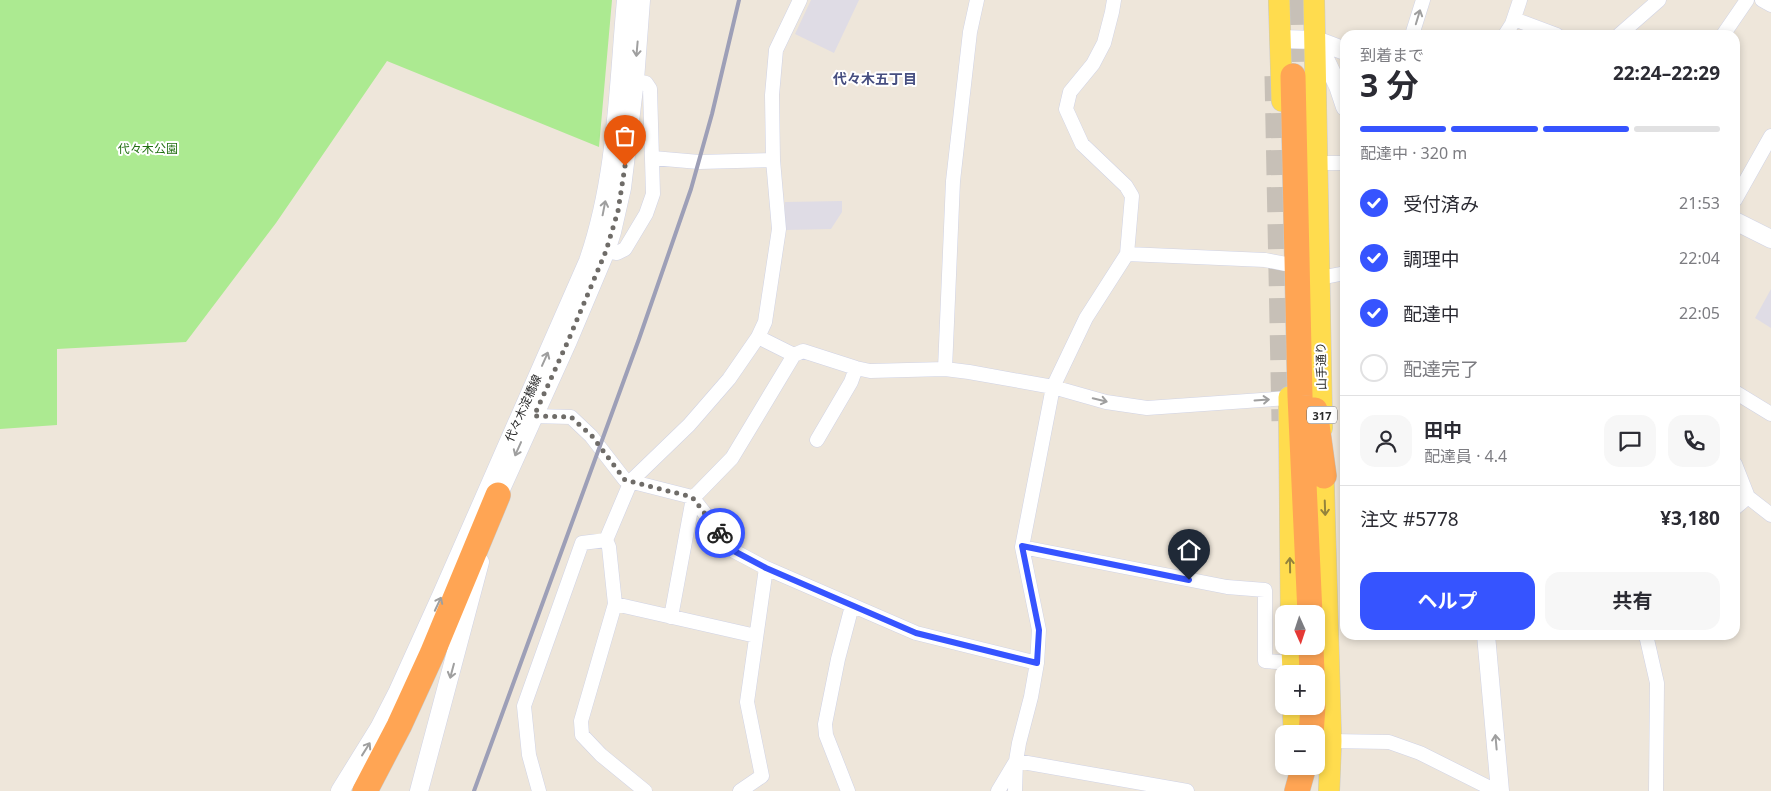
<!DOCTYPE html>
<html lang="ja">
<meta charset="utf-8">
<style>
:root{--surface:#fff;--page:#f7f7f7;--text:#2b2b33;--muted:#7c7c81;--line:#e1e1e2;--accent:#3654ff}
body{margin:0;font-family:"Noto Sans","Noto Sans JP",sans-serif;background:var(--page);color:var(--text);height:100vh;display:flex;flex-direction:column;font-size:19px;white-space:nowrap}
*{box-sizing:border-box;margin:0}
p{font-size:16px;color:var(--muted)}
.icon{flex:none;width:28px;height:28px;fill:none;stroke:currentColor;stroke-width:2;stroke-linecap:round;stroke-linejoin:round}
.map{position:relative;flex:1;overflow:hidden}
.panel{position:absolute;left:1340px;top:30px;width:400px;height:610px;display:flex;flex-direction:column;background:var(--surface);border-radius:15px;box-shadow:0 2px 8px #0003}
.panel>*{flex:none}
.needle{width:32px;rotate:177deg}
.buttons{position:absolute;left:1275px;top:605px;display:grid;gap:10px}
.buttons a{display:grid;place-items:center;width:50px;height:50px;border-radius:10px;background:var(--surface);box-shadow:0 2px 8px #0003;font-size:25px}
.pin{position:absolute;display:grid;place-items:center;width:42px;height:42px;color:#fff;margin:-51px -21px;border-radius:50% 50% 50% 0;rotate:-45deg;box-shadow:0 0 5px #0007}
.pin .icon{rotate:45deg}
.courier{position:absolute;display:grid;place-items:center;width:50px;height:50px;margin:-25px;border:4px solid #3654ff;border-radius:50%;background:#fff;color:#222;box-shadow:0 1px 6px #0007}
.overview em{font-style:normal;font-weight:700}
.overview div{display:flex;flex-direction:column-reverse}
.overview{display:flex;align-items:center;justify-content:space-between;height:85px;padding:0 20px}
h1{font-size:32px;font-weight:700;line-height:38px}
.bar{display:grid;grid-template-columns:repeat(4,1fr);gap:8px 5px;align-content:center;height:60px;padding:0 20px}
.bar i{height:6px;border-radius:4px;background:var(--line)}
.bar .selected{background:var(--accent)}
.bar p{grid-column:span 4}
.line{display:flex;align-items:center;gap:12px;padding:0 20px;border-top:1px solid var(--line)}
.line div{flex:1}
.round{display:grid;place-items:center;flex:none;width:52px;height:52px;border-radius:15px;background:var(--page)}
ol{padding:0 20px;list-style:none}
li{display:flex;align-items:center;gap:15px;height:55px}
li p{margin-inline-start:auto}
li .icon{padding:5px;border-radius:50%;background:var(--accent);color:#fff;stroke-width:4}
li:last-child{color:var(--muted)}
li i{width:28px;height:28px;border:2px solid var(--line);border-radius:50%}
.cta{display:flex;gap:10px;margin-top:auto;padding:10px 20px}
.cta a{flex:1;height:58px;border-radius:15px;background:var(--accent);color:#fff;font-size:20px;font-weight:700;line-height:58px;text-align:center}
.cta a+a{background:var(--page);color:var(--text)}
.map>svg:first-child{display:block}
.industrial{fill:#dfdce5}
.green{fill:#acea91}
.lines{fill:none;stroke-linecap:round;stroke-linejoin:round}
.motorway-tunnel{stroke:#c7c0b7;stroke-width:25;stroke-dasharray:25 12;stroke-linecap:butt}
.minor-casing{stroke:#d0d3e5;stroke-width:15}
.tertiary-casing{stroke:#d0d3e5;stroke-width:19}
.primary-casing{stroke:#c8c8c8;stroke-width:22}
.motorway-casing{stroke:#c8c8c8;stroke-width:26}
.minor{stroke:#fff;stroke-width:14}
.tertiary{stroke:#fff;stroke-width:18}
.primary{stroke:#ffdc4e;stroke-width:21}
.motorway{stroke:#ffa554;stroke-width:25}
.rail{stroke:#9d9fb7;stroke-width:4}
.oneway{stroke:#9f9f9f}
.oneway2{stroke:#94833c}
.done{stroke:#6f6c68;stroke-width:5;stroke-dasharray:0 9}
.route{stroke:#3654ff;stroke-width:6}
.labels{text-anchor:middle;dominant-baseline:central;stroke-width:4;stroke-linejoin:round;paint-order:stroke}
.shield{fill:#fff;stroke:#6a6a6a;stroke-width:1}
.shield-label{font-size:11px;font-weight:bold;fill:#2a2a2a}
.park-label{font-size:12px;fill:#226f12;stroke:#fff}
.street-label{font-size:12px;fill:#2a2a2a;stroke:#fff}
.neighbourhood-label{font-size:14px;font-weight:bold;fill:#464e80;stroke:#fff}
</style>
<div class="map">
<svg width="1771" height="791" viewBox="0 0 1771 791">
<rect width="100%" height="100%" fill="#eee6da"/>
<path class="industrial" d="M811,0H859L834,53L795,34Z
M842,201V212L831,229L785,230V202Z
M1771,289V328L1755,318Z"/>
<path class="green" d="M0,0H612L599,147L387,61L276,223L186,342L57,349V425L0,429Z"/>
<g class="lines">
<path class="motorway-tunnel" d="M1291,0L1293,76
M1277,76L1284,421"/>
<defs>
<path id="minor" d="M1762,0L1771,5
M1514,19L1557,35
M1412,35L1423,0
M1505,35L1512,24L1520,0
M1619,35L1659,0
M1723,35L1747,0
M653,158L699,162L773,160
M1317,163H1345
M1735,200L1771,136
M606,251L617,253L625,249L646,214L653,194L650,89L646,83L625,79
M1127,254L1265,260L1286,264
M1320,278L1345,273
M758,337L794,355
M945,369L953,181L970,32L977,0
M1735,392L1771,414
M533,416L571,417L591,436L625,480L692,497L734,551L766,568L916,633L1037,663
M817,440L851,382L856,368
M1735,464L1748,497L1771,515
M1735,508L1748,497
M1022,547L1227,587L1265,590V661L1292,663
M615,604L756,636
M671,617L693,498L732,458L794,355L803,351L856,368L870,371L945,369L969,372L1053,387L1106,402L1147,408L1289,398
M1646,635L1657,683L1656,791
M1331,741L1389,742L1420,753L1496,791
M539,791L529,755L524,706L582,543L606,540
M645,791L601,755L582,735L581,721L615,604L609,547L606,540L631,481L689,425L729,379L758,337L765,322L779,229L773,160L772,95L776,50L800,0
M740,791L762,776L747,702L766,568
M848,791L826,735L825,724L838,659L852,606
M998,791L1016,761L1019,743L1031,697L1037,663L1039,630L1022,547L1053,387L1086,318L1127,254L1132,196L1126,186L1082,144L1066,109L1070,92L1093,64L1104,43L1112,12L1114,0
M1015,791L1016,761L1187,791"/>
<path id="tertiary" d="M1281,39L1316,40L1345,51
M1316,40L1338,86L1345,107
M1735,221L1771,239
M497,498L568,341L606,251L612,232L622,188L635,80L641,0
M1486,635L1500,791
M340,791L379,728L398,691L441,596L588,261C617,178 618,87 626,0
M419,791L480,562"/>
<path id="primary" d="M1279,0L1282,101
M1314,0L1322,428
M1289,397L1291,614
M1323,459L1331,741L1329,791
M1292,646L1293,674
M1293,706L1294,734"/>
<path id="motorway" d="M1293,76L1300,396L1310,614
M1315,410L1324,476
M1311,646L1312,674
M1311,734L1313,706
M365,791L399,726L432,654L498,495
M1297,791L1304,766"/>
</defs>
<use href="#minor" class="minor-casing"/>
<use href="#tertiary" class="tertiary-casing"/>
<use href="#primary" class="primary-casing"/>
<use href="#motorway" class="motorway-casing"/>
<use href="#minor" class="minor"/>
<use href="#tertiary" class="tertiary"/>
<use href="#primary" class="primary"/>
<use href="#motorway" class="motorway"/>
<path class="rail" d="M474,791L639,339L691,189L712,114L739,0"/>
</g>
<defs><path id="oneway-shaft" d="M-6 0H5M1.5-3L5.5 0L1.5 3" fill="none" stroke-width="1.6" stroke-linecap="round" stroke-linejoin="round" transform="scale(1.25)"/></defs>
<g class="oneway">
<use href="#oneway-shaft" transform="translate(1418 17) rotate(-73)"/>
<use href="#oneway-shaft" transform="translate(637 49) rotate(95)"/>
<use href="#oneway-shaft" transform="translate(604 208) rotate(-79)"/>
<use href="#oneway-shaft" transform="translate(545 359) rotate(-66)"/>
<use href="#oneway-shaft" transform="translate(1100 400) rotate(14)"/>
<use href="#oneway-shaft" transform="translate(1262 400) rotate(-4)"/>
<use href="#oneway-shaft" transform="translate(518 449) rotate(114)"/>
<use href="#oneway-shaft" transform="translate(438 604) rotate(-65)"/>
<use href="#oneway-shaft" transform="translate(452 671) rotate(105)"/>
<use href="#oneway-shaft" transform="translate(1496 742) rotate(-95)"/>
<use href="#oneway-shaft" transform="translate(366 749) rotate(-58)"/>
</g>
<g class="oneway2">
<use href="#oneway-shaft" transform="translate(1325 508) rotate(88)"/>
<use href="#oneway-shaft" transform="translate(1290 565) rotate(-91)"/>
</g>
<g class="lines">
<path class="done" d="M625,166L618,211L606,251L568,341L534,416L571,417L592,436L625,480L692,497L720,533"/>
<path class="route" d="M720,533L734,551L766,568L916,633L1037,663L1039,630L1022,546L1189,580"/>
</g>
<g class="labels">
<rect class="shield" x="1307" y="406.5" width="30" height="17" rx="4"/>
<g class="shield-label">
<text x="1322" y="415">317</text>
</g>
<g class="park-label">
<text x="148" y="148">代々木公園</text>
</g>
<g class="street-label">
<text transform="translate(1321 366) rotate(-91)">山手通り</text>
<text transform="translate(523 408) rotate(-66)">代々木淀橋線</text>
</g>
<g class="neighbourhood-label">
<text x="875" y="78">代々木五丁目</text>
</g>
</g>
</svg>
<div class="buttons">
<a><svg class="needle" viewBox="-14 -14 28 28"><path d="M0-13l5 13h-10z" fill="#e53935"/><path d="M0 13l5-13h-10z" fill="#7c7c81"/></svg></a>
<a>+</a>
<a>−</a>
</div>
<div class="pin" style="left:625px;top:166px;background:#ea580c"><svg class="icon" aria-label="bag" viewBox="0 0 24 24"><path d="M5 8h14l-1 12H6zM9 8a3 3 0 0 1 6 0"/></svg></div>
<div class="pin" style="left:1189px;top:580px;background:#1f2937"><svg class="icon" aria-label="home" viewBox="0 0 24 24"><path d="M3 11l9-7 9 7M6 9v11h12V9"/></svg></div>
<div class="courier" style="left:720px;top:533px"><svg class="icon" aria-label="bike" viewBox="0 0 24 24"><circle cx="6" cy="16" r="4"/><circle cx="18" cy="16" r="4"/><path d="M6 16l4-8h5l3 8M10 8l3 8H6M13 5h3"/></svg></div>
<section class="panel">
<div class="overview"><div><h1>3 分</h1><p>到着まで</p></div><em>22:24–22:29</em></div>
<div class="bar"><i class="selected"></i><i class="selected"></i><i class="selected"></i><i></i><p>配達中 · 320 m</p></div>
<ol>
<li><svg class="icon" aria-label="check" viewBox="0 0 24 24"><path d="M5 12l5 5 9-10"/></svg>受付済み<p>21:53</p></li>
<li><svg class="icon" aria-label="check" viewBox="0 0 24 24"><path d="M5 12l5 5 9-10"/></svg>調理中<p>22:04</p></li>
<li><svg class="icon" aria-label="check" viewBox="0 0 24 24"><path d="M5 12l5 5 9-10"/></svg>配達中<p>22:05</p></li>
<li><i></i>配達完了</li>
</ol>
<div class="line" style="height:90px"><a class="round"><svg class="icon" aria-label="person" viewBox="0 0 24 24"><circle cx="12" cy="8" r="4"/><path d="M4 21q1-7 8-7t8 7"/></svg></a><div><b>田中</b><p>配達員 · 4.4</p></div><a class="round"><svg class="icon" aria-label="chat" viewBox="0 0 24 24"><path d="M4 5h16v11H9l-5 4z"/></svg></a><a class="round"><svg class="icon" aria-label="phone" viewBox="0 0 24 24"><path d="M5 4h4l2 5-3 2q2 4 5 5l2-3 5 2v4C11 20 4 13 5 4z"/></svg></a></div>
<div class="line" style="height:65px"><div>注文 #5778</div><b>¥3,180</b></div>
<div class="cta"><a>ヘルプ</a><a>共有</a></div>
</section>
</div>
